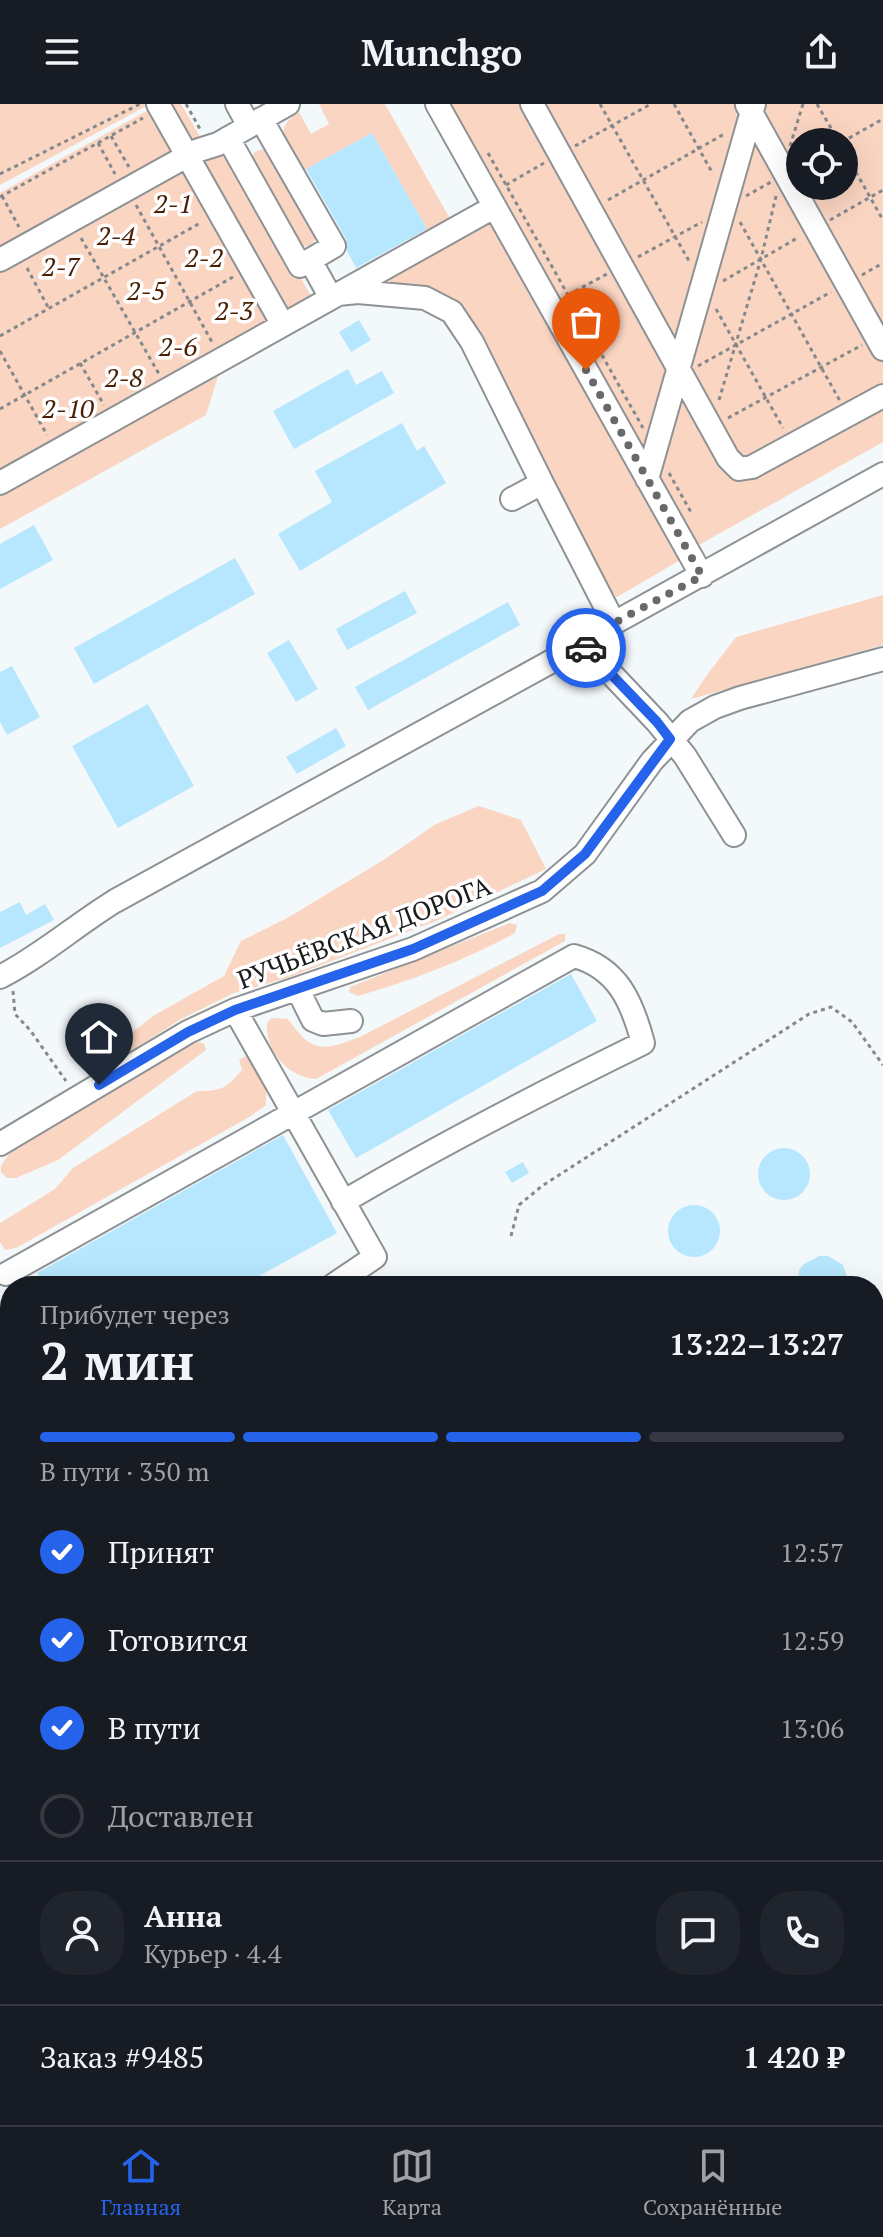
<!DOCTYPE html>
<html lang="ru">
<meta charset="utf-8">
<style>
:root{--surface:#171b24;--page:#20242c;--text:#f1f3f6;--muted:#9ea1a6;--line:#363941;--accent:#2563eb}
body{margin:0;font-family:"PT Serif",serif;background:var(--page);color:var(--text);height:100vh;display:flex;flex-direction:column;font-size:30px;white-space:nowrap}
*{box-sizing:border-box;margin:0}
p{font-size:26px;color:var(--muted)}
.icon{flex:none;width:44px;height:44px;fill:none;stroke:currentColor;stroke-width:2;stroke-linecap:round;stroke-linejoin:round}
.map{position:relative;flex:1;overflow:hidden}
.details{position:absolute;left:0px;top:1172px;width:884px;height:850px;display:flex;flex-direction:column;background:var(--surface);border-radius:32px 32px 0 0;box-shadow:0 8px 32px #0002}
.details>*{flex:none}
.controls{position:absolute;left:786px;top:24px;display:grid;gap:16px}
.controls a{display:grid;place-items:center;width:72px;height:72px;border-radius:50%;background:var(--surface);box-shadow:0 8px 32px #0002;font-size:40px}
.pin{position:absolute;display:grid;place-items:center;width:68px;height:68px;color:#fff;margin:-82px -34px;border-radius:50% 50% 50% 0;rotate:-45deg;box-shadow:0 0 8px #0007}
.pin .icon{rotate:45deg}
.courier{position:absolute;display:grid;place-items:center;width:80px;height:80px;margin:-40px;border:6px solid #2563eb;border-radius:50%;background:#fff;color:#222;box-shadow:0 2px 10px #0007}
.head em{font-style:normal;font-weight:800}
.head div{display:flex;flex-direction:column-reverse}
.head{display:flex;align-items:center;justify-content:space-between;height:136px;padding:0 40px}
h1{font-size:52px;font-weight:800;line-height:60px}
.bar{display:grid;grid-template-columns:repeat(4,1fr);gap:12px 8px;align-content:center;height:96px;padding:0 40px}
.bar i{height:10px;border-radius:6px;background:var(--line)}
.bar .current{background:var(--accent)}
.bar p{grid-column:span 4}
.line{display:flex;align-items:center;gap:20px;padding:0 40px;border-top:2px solid var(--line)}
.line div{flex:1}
.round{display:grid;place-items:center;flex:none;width:84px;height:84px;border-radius:32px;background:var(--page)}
ol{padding:0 40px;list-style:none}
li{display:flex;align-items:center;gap:24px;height:88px}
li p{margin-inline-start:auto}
li .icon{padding:8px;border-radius:50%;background:var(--accent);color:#fff;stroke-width:4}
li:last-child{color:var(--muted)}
li i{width:44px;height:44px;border:4px solid var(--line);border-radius:50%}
header{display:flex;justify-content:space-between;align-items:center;height:104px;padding:0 40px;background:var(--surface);font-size:36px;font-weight:800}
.tabs{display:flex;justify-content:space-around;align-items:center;height:112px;border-top:2px solid var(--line);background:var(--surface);font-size:22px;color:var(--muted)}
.tabs a{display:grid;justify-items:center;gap:4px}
.tabs .current{color:var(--accent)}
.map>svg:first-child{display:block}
.green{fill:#fad5c2;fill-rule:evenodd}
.building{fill:#b7e7fe}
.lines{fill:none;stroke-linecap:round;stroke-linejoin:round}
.minor-casing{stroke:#8e9294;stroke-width:26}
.path{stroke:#86898b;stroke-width:3;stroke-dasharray:4 4;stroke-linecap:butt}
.minor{stroke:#fff;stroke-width:22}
.rail{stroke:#454748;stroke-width:5;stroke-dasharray:10 10;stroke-linecap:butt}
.done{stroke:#67696a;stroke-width:8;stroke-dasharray:0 14.4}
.route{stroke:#2563eb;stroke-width:10}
.labels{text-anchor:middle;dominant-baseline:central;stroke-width:7;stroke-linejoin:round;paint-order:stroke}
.park-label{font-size:26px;font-style:italic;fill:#491e02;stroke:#fff}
.street-label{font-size:26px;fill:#1b1c1d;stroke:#fff}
</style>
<header><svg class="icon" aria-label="menu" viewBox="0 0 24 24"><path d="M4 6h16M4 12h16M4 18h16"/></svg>Munchgo<svg class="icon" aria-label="share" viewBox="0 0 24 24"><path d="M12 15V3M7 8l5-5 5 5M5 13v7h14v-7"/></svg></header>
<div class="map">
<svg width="883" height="2021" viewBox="0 0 883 2021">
<rect width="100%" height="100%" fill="#f3f8fa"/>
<path class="green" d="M0,0H150L0,81Z
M159,0H181L202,36H190L202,59L229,44L318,205L222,259L206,311L0,425V89Z
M319,0H385L453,120L407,147L404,140L427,125L372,29L301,68C288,44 269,27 299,8L311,30L329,20Z
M448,0H883V338L697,442ZM800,38H844V82H800Z
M263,45L272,50L316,126V135L309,142H301L251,54L255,48Z
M495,118L682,455L617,493L603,482L467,215L380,185L378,177L476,119Z
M883,491V541L691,595L707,571L736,533Z
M479,702L521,716L546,765L436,817L287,874L234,889L181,915L119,955L120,938L153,912L224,872L241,837L289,813L385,755L436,720Z
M510,819L517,821L515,829C466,856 412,876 358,892L349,888L350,883Z
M559,830H565V837L316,975C288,973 265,947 267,919L272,914L288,915C313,950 322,947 360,933Z
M194,938L204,939L206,946L58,1056L16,1074H7L1,1068V1062L9,1050Z
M248,951L266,984V1001L251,1012L16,1144L5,1146L0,1138V1119L55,1085L73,1064L197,987C221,987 226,985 242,966L239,956Z
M0,1305L10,1322V1399L0,1385Z"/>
<path class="building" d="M372,29L427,125L356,164L347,147L346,135L306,65Z
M359,216L371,236L351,248L339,228Z
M348,265L356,281L382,267L394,289L294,345L273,307Z
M402,319L417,347L424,342L446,379L300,467L278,430L332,398L315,367Z
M34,421L53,456L0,485V440Z
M235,454L255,490L94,580L74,544Z
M405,487L417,509L347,546L336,525Z
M508,498L520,521L368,606L355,583Z
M289,536L318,585L296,598L267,549Z
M12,562L40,613L7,631L0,618V568Z
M148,600L194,682L118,724L72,642Z
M336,624L346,642L297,670L286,653Z
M20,798L26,811L45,800L54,816L0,844V808Z
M571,870L597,917L356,1054L328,1006Z
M283,1031L337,1129L241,1182H44L37,1169Z
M758 1070a26 26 0 1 1 52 0a26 26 0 1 1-52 0Z
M523,1058L529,1069L512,1079L505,1068Z
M668 1127a26 26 0 1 1 52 0a26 26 0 1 1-52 0Z
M819,1152H828L843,1161L850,1182H798L799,1166L804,1160Z"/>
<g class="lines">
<defs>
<path id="minor" d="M237,0L249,22
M437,0L702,472
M532,0L728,354L739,365L752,363L883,292
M747,1L883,245
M228,34L300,162L334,142L261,15
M0,156L196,47L218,40L288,0
M310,156L331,194
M338,190L358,188L425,194L452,208L472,238L542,379
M283,221L494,103
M647,375L754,0
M0,379L283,221L158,0
M512,395L542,379L614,519
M583,540L657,618L685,652L734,731
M0,873C41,852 76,821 115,797L583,540L614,519L883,370
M298,886L313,916L323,920L351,917
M235,906L375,1153L332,1182
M0,1040L188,928L235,906L413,845L542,787L585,750L652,657L690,617L715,603L740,594L883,555
M6,1170L574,852C618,864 632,898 643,939C541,989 441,1040 343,1098
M0,1652L10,1645
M874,1690L883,1684
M0,1811L10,1826
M874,1852L876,1850
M0,1924L10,1937
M874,2009L883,2000
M61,2012L67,2021
M628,2012L631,2016L638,2012
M88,2021L92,2012
M243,2021L256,2012"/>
</defs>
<use href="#minor" class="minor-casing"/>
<path class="path" d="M186,0L200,25
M600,0L689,157
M674,0L713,70
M817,0L839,38
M111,32L129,63
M842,38L883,15
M98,39L115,70
M575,42L651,0
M790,42L803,0
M844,47L883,116
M488,49L643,324
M0,70L140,0
M506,81L544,59
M2,92L19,123
M746,92L771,78
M0,93L143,14
M608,96L726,29
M136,101L212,238
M830,116L883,86
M740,118L840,297
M81,134L159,270
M638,153L702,118
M27,164L48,203
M862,171L883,159
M723,177L799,133
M568,191L607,170
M716,205L783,324
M0,232L202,118
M0,247L47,331
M80,259L104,301
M698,262L831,188
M719,296L761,155L776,92
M0,305L233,173
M728,314L862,241
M669,369L692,410
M13,887L15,910L30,926L66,977
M511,1132L519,1101L542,1082L809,910L831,903L852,918L883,961"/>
<use href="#minor" class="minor"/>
<path class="rail" d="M874,1880L883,1874
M874,1903L883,1898
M661,2021L674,2012
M692,2021L706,2012"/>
</g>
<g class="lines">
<path class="done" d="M586,266L702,472L614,519L583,540L586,544"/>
<path class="route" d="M99,981L188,928L235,906L413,845L542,787L585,750L670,635L657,618L586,544"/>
</g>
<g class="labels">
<g class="park-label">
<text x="173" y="99">2-1</text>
<text x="116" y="131">2-4</text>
<text x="204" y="153">2-2</text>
<text x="61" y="162">2-7</text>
<text x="146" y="186">2-5</text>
<text x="234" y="206">2-3</text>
<text x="178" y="242">2-6</text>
<text x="124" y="273">2-8</text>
<text x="68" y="304">2-10</text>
</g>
<g class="street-label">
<text transform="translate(364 828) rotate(-21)">РУЧЬЁВСКАЯ ДОРОГА</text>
</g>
</g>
</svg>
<div class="controls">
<a><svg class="icon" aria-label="locate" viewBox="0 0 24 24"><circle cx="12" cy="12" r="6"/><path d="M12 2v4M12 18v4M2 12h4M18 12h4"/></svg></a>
</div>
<div class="pin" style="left:586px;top:266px;background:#ea580c"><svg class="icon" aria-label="bag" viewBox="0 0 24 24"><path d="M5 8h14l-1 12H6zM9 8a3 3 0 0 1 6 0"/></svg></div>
<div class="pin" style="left:99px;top:981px;background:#1f2937"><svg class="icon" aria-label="home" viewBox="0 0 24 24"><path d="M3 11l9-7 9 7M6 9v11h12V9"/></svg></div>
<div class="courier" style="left:586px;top:544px"><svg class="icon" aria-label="car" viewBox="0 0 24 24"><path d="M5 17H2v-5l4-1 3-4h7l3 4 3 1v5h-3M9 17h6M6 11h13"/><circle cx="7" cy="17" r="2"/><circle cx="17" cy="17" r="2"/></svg></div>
<section class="details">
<div class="head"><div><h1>2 мин</h1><p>Прибудет через</p></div><em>13:22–13:27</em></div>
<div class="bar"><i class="current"></i><i class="current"></i><i class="current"></i><i></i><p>В пути · 350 m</p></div>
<ol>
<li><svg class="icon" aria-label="check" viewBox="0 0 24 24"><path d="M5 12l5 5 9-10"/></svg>Принят<p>12:57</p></li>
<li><svg class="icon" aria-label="check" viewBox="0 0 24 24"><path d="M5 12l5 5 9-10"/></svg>Готовится<p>12:59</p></li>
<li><svg class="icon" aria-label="check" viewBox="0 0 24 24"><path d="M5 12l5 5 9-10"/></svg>В пути<p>13:06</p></li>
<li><i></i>Доставлен</li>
</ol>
<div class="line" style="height:144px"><a class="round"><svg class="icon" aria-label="person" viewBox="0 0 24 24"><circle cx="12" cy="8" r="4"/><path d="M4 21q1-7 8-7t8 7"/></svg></a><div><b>Анна</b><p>Курьер · 4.4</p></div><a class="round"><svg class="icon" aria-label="chat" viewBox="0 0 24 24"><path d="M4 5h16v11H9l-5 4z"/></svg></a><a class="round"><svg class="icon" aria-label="phone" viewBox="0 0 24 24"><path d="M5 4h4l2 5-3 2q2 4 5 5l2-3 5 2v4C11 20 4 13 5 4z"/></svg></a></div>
<div class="line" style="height:104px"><div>Заказ #9485</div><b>1 420 ₽</b></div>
</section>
</div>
<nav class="tabs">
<a class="current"><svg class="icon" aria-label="home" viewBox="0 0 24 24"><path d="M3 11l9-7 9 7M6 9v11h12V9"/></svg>Главная</a>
<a><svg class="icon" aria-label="map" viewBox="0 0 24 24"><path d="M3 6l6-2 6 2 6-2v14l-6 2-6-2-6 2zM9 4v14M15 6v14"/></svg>Карта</a>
<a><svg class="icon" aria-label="saved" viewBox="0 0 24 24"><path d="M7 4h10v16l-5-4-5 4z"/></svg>Сохранённые</a>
</nav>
